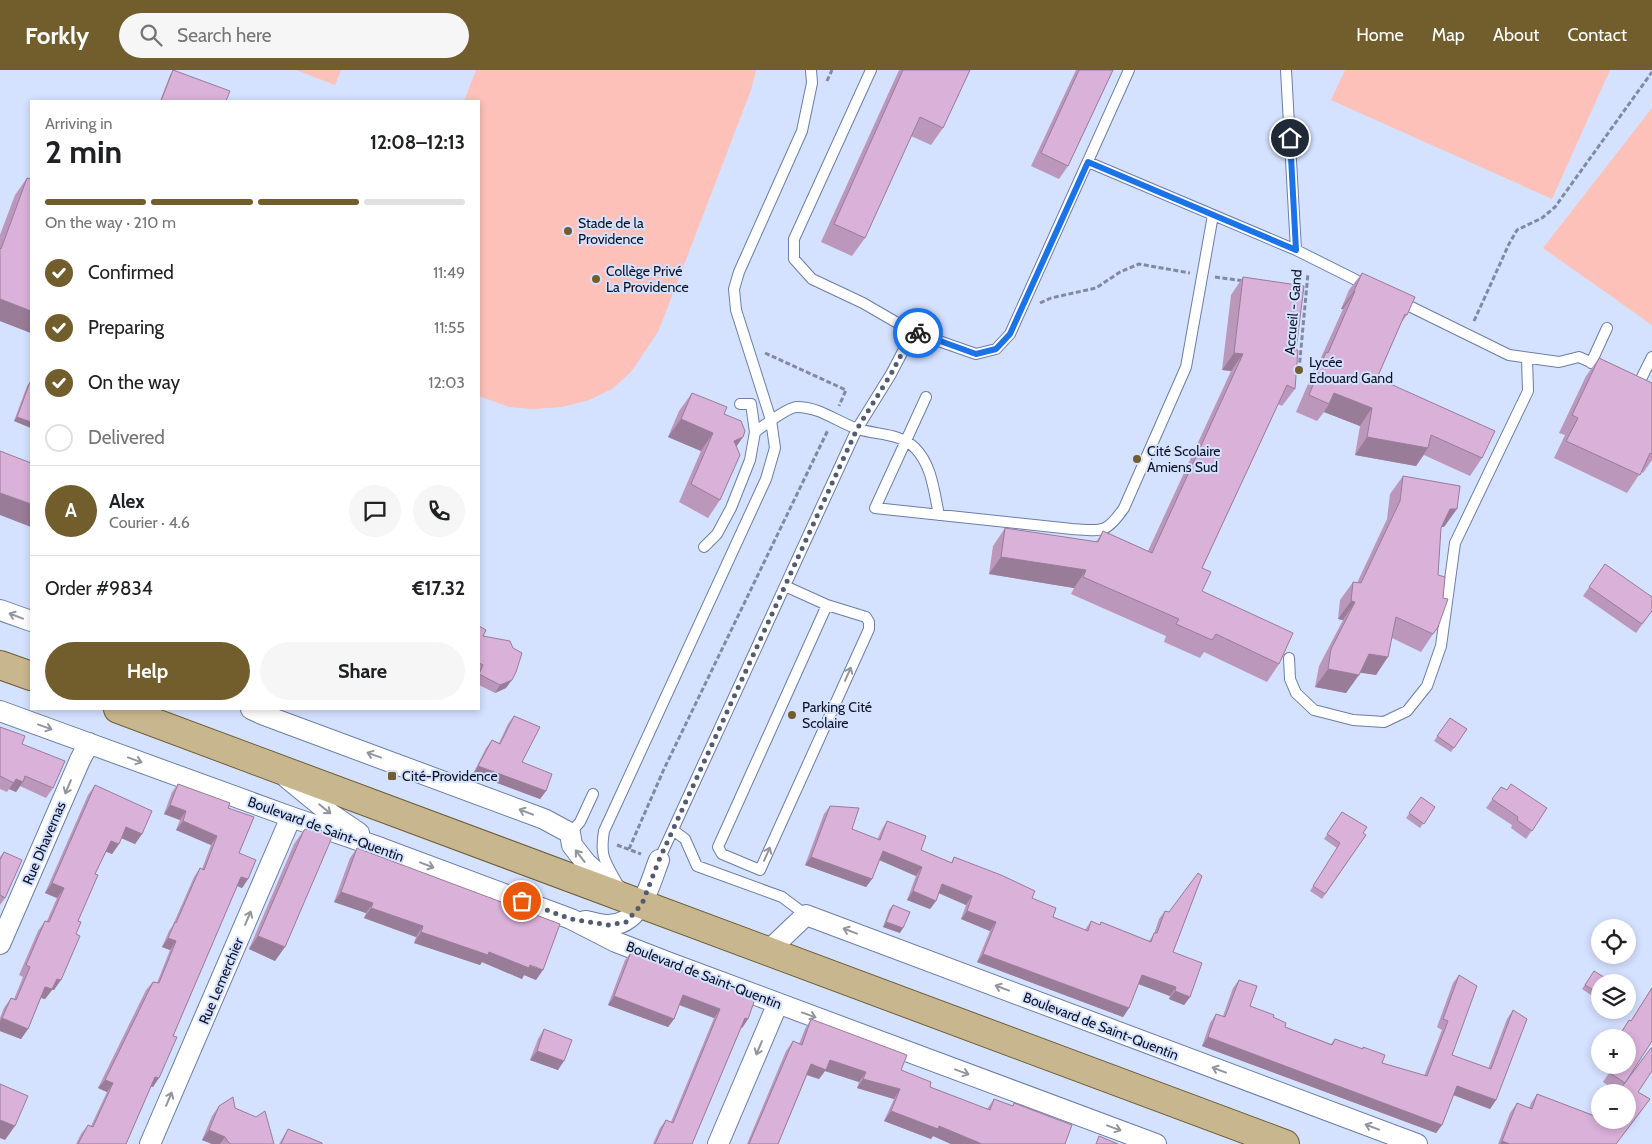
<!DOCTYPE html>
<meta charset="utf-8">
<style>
:root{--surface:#fff;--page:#f6f6f6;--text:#202124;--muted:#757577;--line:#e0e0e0;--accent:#725d2c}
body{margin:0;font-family:Cabin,sans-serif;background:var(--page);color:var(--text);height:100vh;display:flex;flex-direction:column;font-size:19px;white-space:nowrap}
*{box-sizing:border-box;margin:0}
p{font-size:16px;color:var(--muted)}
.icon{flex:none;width:28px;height:28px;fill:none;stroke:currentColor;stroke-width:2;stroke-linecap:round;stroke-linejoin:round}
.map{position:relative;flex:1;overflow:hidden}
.side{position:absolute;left:30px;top:30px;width:450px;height:610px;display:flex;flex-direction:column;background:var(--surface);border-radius:0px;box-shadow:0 2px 8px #0003}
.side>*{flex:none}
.controls{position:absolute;left:1591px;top:849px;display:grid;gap:10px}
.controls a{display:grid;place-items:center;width:45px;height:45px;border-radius:50%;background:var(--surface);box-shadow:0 2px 8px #0003;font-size:25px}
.pin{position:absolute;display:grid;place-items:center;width:42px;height:42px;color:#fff;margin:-21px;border:2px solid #fff;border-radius:50%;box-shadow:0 1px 5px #0007}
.courier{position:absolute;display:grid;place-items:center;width:50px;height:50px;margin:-25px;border:4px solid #1a73e8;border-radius:50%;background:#fff;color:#222;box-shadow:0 1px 6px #0007}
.overview em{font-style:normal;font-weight:800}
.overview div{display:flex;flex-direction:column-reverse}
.overview{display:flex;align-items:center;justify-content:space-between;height:85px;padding:0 15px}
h1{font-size:32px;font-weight:800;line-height:38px}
.bar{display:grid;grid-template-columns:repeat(4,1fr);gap:8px 5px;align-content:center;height:60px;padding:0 15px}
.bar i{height:6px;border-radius:4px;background:var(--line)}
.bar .current{background:var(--accent)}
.bar p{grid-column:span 4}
.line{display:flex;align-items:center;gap:12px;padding:0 15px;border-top:1px solid var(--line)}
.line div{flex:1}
.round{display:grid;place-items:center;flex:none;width:52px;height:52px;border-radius:26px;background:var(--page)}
ol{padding:0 15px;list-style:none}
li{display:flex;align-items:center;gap:15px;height:55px}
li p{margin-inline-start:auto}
li .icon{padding:5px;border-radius:50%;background:var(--accent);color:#fff;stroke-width:4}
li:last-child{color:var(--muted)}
li i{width:28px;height:28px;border:2px solid var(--line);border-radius:50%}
.primary-button{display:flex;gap:10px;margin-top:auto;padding:10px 15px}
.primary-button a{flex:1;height:58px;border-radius:30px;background:var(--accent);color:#fff;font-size:20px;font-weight:800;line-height:58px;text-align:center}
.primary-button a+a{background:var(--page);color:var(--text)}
header{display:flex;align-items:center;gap:30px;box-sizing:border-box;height:70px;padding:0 25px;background:var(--accent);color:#fff}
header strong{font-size:24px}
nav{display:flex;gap:28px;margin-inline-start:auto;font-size:18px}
.search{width:350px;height:45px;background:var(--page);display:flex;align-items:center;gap:12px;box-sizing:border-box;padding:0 18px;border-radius:28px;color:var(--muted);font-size:19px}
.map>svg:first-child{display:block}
.green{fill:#fdc1b9}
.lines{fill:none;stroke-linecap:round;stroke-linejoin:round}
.service-casing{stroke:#6b7daa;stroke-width:12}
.minor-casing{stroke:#6b7daa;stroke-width:22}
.primary-casing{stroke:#6e5e38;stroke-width:30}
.path{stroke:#808ba3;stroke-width:3;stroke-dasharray:5 2.5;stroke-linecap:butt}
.service{stroke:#fff;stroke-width:10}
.minor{stroke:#fff;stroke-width:20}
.primary{stroke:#c8b78e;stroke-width:28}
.wall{fill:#bb98bb}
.shaded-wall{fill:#997c98}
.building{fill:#dab1d9;stroke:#997c98}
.oneway{stroke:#92959c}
.done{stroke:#525b71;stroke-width:5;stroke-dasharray:0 9}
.route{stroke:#1a73e8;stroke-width:6}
.poi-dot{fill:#725d2c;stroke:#d4e1ff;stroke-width:2}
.labels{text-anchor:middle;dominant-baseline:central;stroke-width:4;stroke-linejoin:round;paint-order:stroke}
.poi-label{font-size:14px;fill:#0c1324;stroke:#d4e1ff;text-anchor:start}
.street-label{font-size:14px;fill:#0c1324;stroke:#d4e1ff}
</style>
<header>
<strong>Forkly</strong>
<div class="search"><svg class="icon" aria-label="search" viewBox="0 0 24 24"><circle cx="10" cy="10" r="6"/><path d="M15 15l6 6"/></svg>Search here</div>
<nav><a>Home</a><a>Map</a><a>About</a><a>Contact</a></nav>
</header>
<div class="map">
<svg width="1652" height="1074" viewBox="0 0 1652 1074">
<rect width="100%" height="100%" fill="#d4e1ff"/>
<path class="green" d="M296,0H341L335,15Z
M476,0H756L751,20L659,260L631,302L612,319L589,330L562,337L532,339L509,337L479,326V31H464Z
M1345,0H1610L1552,129L1331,30Z
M1652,38V255L1543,178Z"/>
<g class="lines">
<defs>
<path id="service" d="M871,0L794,169V189L812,209L863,233L913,262L976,284L996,279L1010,264L1129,0
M1286,0L1296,180
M1088,92L1296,180L1368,216
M1399,231L1509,285L1559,292L1579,287L1606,299
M1591,293L1607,258
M1638,315L1652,287
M926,327L875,438L1072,459C1102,461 1106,464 1124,438L1186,297L1213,145
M755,362C763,356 788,337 797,337C820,337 837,352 858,359C877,365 900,363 915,378C932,395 934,422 939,445
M704,477L717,464L731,438L750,390L755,362L751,334H740
M785,516L827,535L718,777L722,784L760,800L869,559V552L866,547L827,535
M1289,588L1290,609L1296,623L1314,640L1353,650L1384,652L1407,641L1427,616L1441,576L1455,473L1528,321L1527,288
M673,760L685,769L697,796L782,827L806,845
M570,763L580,752L593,724
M659,790L857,359L891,304L913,262
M616,811C604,790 600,785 604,761L766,409L775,378L771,350L736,240L734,219L739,202L802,61L812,13L811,0"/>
<path id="minor" d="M0,540L31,551
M251,639L264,645L544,749L570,763L572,775L586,793L618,821
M0,641L291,747L381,778L571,849L616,872L670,893L1156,1074
M287,708L331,744L359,763
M585,851C592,852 601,855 608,855C641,855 649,816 659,790
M0,874L80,690L89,673
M768,881L806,845L1417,1074
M150,1074L291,747
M718,1074L778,933"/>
<path id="primary" d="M0,595L31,606
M118,639L1285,1074"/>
</defs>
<use href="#service" class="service-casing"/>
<use href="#minor" class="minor-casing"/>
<use href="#primary" class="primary-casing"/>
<path class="path" d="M827,11L832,0
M1215,207L1244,211
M1040,233L1051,228L1096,218L1120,202L1139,194L1190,203
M1474,251L1509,174L1517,160L1542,148L1555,137L1652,2
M765,283L846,320L839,336
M1299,300L1308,203
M617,775L641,784
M629,779L664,699L828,360"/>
<use href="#service" class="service"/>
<use href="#minor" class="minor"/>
<use href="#primary" class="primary"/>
</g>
<path class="wall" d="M173,0L226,31H160L170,5Z
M899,0H970L943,58L931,75L911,66L865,168L852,186L821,172Z
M1076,0H1113L1068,96L1059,109L1031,96Z
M27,108L31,109V263L0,251V165L15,125Z
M1362,203L1407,245L1401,253L1377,308L1482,388L1470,406L1424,385L1416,396L1355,385L1360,356L1324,342L1317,351L1296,342L1314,300L1319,292L1343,239H1341L1349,220Z
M1243,207L1296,280L1295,319L1282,336L1278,334L1202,498V521L1279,594L1267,612L1204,582L1200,588L1164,572L1166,566L1071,524L1074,518L989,504L993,476L1005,458L1096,472L1103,461L1148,481L1231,301L1222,300L1231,225Z
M1599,288L1652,313V390L1643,403L1641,402L1627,423L1554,388L1565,365L1559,363L1586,306Z
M30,312H31V358L14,351L27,316Z
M692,323L724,344L743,367L736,376L720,430L708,448L679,432L701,381L668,367L679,341Z
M1403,406L1444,457H1442L1441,458L1433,564L1421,582L1392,568L1376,605L1360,602L1346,623L1315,617L1319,596L1343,550L1338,549L1340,530L1353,512L1357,513L1387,449L1390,424Z
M1605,494L1652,541L1636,563L1583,526Z
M479,556L506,618L495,623L479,615Z
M514,646L522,692L546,721L540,729L473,704L486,678L492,670L499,673L508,654Z
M1450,648L1467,659L1451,682L1434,671Z
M0,657L22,674L53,718L46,728L20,716L16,722L9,719L7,722L0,719Z
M178,714L228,738L239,783L248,809L242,818L237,816L173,966L153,1017H151L126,1074H76L81,1064L88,1055L91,1056L107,1022L98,1018L146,920L153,912L157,913L170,880L162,877L169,861L173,855L194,807L200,798L202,799L211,775L176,760L180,750L164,744L172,722Z
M95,715L142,764L135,774L121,768L119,774L112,784L106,781L95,804L78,851L54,920H52L45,929L41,928L28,959L21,969L0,961V948L4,938L11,928L14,929L23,907L19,905L38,861L45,851H47L57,828L45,823L88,725Z
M1501,717L1507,720L1547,738L1526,769L1511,758L1512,755L1486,738Z
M1421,727L1435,737L1420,758L1406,748Z
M830,736L852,759L877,770L882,759L887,751L921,780L951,793L954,787L1032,828L1053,847L1085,860L1091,851L1100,855L1101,852L1149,871L1154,864L1159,849L1165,841L1173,882L1190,927L1184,935L1169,929L1170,926L1138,914L1129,938L1123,947L977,892L990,861L961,849L966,835L939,823L936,831L930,839L907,830L916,806L879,790L872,809L866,817L805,795L824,744Z
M1342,742L1363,763L1366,765L1322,829L1310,821L1337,778L1324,769Z
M304,760L275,891L249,879L294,774Z
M357,778L536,910L524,905L522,909L482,892L480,895L414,873L416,867L364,848L366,843L334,832L350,788Z
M4,782L5,828L0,835V787Z
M893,835L900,863L883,857L889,840Z
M631,882L748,949L742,958H741L692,1074H653L660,1058L666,1050L671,1052L714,948L679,935L674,949L668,957L608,935L625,890Z
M1594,901L1600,912V931L1582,919Z
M1459,905L1452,985L1488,999L1507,949L1513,940L1496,1030L1490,1039L1453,1025L1442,1055L1436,1063L1202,976L1210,953L1216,944L1223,946L1233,918L1239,910L1250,936L1273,947L1285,957L1331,974L1335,969L1382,993L1424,1006L1442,960L1437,957L1453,913Z
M1652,917L1625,1013L1618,1022L1603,1012L1611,1000L1603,995H1628V968H1617L1629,950L1631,951Z
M811,949L930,1017L987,1039L994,1029L1012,1036L1014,1033L1065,1074H951L933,1066L931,1069L884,1051L894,1029L857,1018L859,1012L825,1001L819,1009L807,1005L778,1074H747L786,981L793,971L799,974L805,959Z
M544,959L558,1000L530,990L538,969Z
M1638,1022L1650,1029L1616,1074H1498L1510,1043L1517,1033L1529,1038L1531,1033L1537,1024L1600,1048Z
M219,1036L235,1038L273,1074H212L202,1070L212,1046Z
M288,1059L322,1074H279Z"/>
<path class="shaded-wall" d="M1354,221H1355L1343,239H1341Z
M0,229L31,241V263L0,251Z
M1234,283L1243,284L1231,301L1222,300Z
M1334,323L1372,338L1360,356L1324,342L1329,334Z
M17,347L31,352V358L14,351Z
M681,349L713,363L701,381L668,367Z
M743,367L731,384L734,371Z
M1367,367L1428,378L1416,396L1355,385Z
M0,423L31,434V457L0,445Z
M1450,439H1457L1444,457L1437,456Z
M1001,487L1086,500L1074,518L989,504Z
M1351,531L1355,532L1343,550L1338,549Z
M1369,584L1388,587L1376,605L1356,602Z
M1328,599L1359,605L1346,623L1315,617Z
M512,610L506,618L495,623L500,615Z
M478,696L546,721L540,729L473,704Z
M16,709L23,712L16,722L9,719Z
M170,735L186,741L180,750L164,744Z
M183,751L217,766L211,775L176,760Z
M126,757L142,764L135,774L119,767Z
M111,771L119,774L112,784L104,781Z
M883,781L922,797L916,806L877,789Z
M811,787L872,809L866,817L805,795Z
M241,807L248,809L242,818L235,815Z
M52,813L64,818L57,828L45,823Z
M942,814L972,826L966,835L936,822Z
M913,821L936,831L930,839L907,830Z
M341,822L373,833L366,843L334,832Z
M371,838L423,856L416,867L364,848Z
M967,841L996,852L990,861L961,849Z
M886,852L903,858L900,863L883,857Z
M421,862L489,882L543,900L536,910L524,905L522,909L482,892L480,895L414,873Z
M258,866L285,877L275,891L249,879Z
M168,868L176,871L170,880L162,877Z
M983,884L1129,938L1123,947L977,892Z
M1142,905L1176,917L1170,926L1136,913Z
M57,909L61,910L54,920H52L45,929L38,927L45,917Z
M1175,921L1190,927L1184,935L1169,929Z
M683,925L720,939L714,948L677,934Z
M614,926L674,949L668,957L608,935Z
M2,948L28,959L21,969L0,961V951Z
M745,948L748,949L742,958L739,957Z
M1208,967L1442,1055L1436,1063L1202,976Z
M537,981L564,991L558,1000L530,990Z
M830,990L866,1002L859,1012L825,1001L819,1009L804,1004L811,994Z
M155,1007L159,1008L153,1017L149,1016Z
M863,1009L900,1019L894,1029L857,1018Z
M105,1010L113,1013L107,1022L98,1018Z
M1457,1016L1496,1030L1490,1039L1451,1024Z
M891,1041L939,1056L982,1074H951L933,1066L931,1069L884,1051Z
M0,1050L15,1056L5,1070L0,1068Z
M209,1060L225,1067L220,1074H212L202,1070Z
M1502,1071L1510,1074H1500Z"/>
<path class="building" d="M173,0L230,21L226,31H161Z
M903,0H970L943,58L920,47L865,168L834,154Z
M1079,0H1113L1068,96L1041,83Z
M27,108L31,109V241L0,229V178L1,179Z
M1362,203L1415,227L1407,245L1405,244L1377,308L1495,361L1482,388L1431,365L1428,378L1367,367L1372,338L1334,323L1329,334L1309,325L1326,282L1328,283L1355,221H1354Z
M1243,207L1304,216L1296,280H1298L1295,319L1287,315L1202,498L1211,502L1202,521L1293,563L1279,594L1216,564L1212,570L1176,554L1179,549L1083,507L1086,500L1001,487L1005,458L1098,472L1103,461L1152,483L1243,284L1234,283Z
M1599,288L1652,313V384L1650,383L1640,405L1566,371L1578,348L1572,345Z
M30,312H31V352L17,347Z
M692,323L727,337L724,344L741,351L745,361L743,367L734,371L740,385L720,430L691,414L713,363L681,349Z
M0,381L31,393V434L0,423Z
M1403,406L1460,416L1457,439H1450L1441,458L1438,505L1445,507L1443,528L1448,529L1438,557L1433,564L1396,547L1388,587L1369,584L1359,605L1328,599L1331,579L1355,532L1351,531L1353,512L1361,513L1400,431Z
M1605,494L1652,527V541L1642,554L1589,517Z
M479,556L486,560L483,566L510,571L513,578L522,583L516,602L512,610L500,615L479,604L483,595L479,593Z
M514,646L540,657L522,692L552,704L546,721L478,696L492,670L500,674Z
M1450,648L1467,659L1454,678L1437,666Z
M0,657L25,666L22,674L65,691L53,718L25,706L23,712L16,709L14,713L0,706Z
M178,714L230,733L228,738L254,747L239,783L256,790L248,809L241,807L173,966L177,967L159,1008L155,1007L126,1074H78L88,1055L93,1057L113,1013L105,1010L153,912L159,913L176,871L168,868L175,852L176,853L200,798L204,800L217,766L183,751L186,741L170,735Z
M1511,714L1547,738L1532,761L1517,750L1518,747L1492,729L1501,717L1507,720Z
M95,715L152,741L142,764L126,757L119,774L111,771L95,804L98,805L78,851L81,852L76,864L80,866L61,910L57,909L52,919L45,917L28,959L2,948L11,928L16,930L30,897L26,895L45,851L49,852L64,818L52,813Z
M1421,727L1435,737L1424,754L1409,743Z
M830,736L859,738L852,759L880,770L887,751L926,766L921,780L952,793L954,787L1001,805L1035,821L1032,828L1056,838L1053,847L1088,861L1091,851L1100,855L1101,852L1151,872L1154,863H1157L1165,841L1169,842L1198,803L1202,806L1173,882L1202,893L1190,927L1175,921L1176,917L1142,905L1129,938L983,884L996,852L967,841L972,826L942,814L936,831L913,821L922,797L883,781L872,809L811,787Z
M1342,742L1367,757L1363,763L1366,765L1325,824L1313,816L1340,773L1327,764Z
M312,757L333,765L285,877L258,866L304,760Z
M357,778L560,854L543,900L530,895L529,898L489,882L488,885L421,862L423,856L371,838L373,833L341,822Z
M4,782L22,790L5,828L0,825V790Z
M893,835L910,842L903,858L886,852Z
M631,882L749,925L754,932L748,949L745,948L692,1074H655L666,1050L673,1053L720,939L683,925L674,949L614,926Z
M1594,901L1612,912H1600V924L1585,915Z
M1459,905L1477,916L1452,985L1491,999L1513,940L1527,949L1496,1030L1457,1016L1442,1055L1208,967L1216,944L1225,947L1239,910L1257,916L1250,936L1274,945L1273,947L1286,953L1285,957L1332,975L1335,969L1363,979V977L1385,985L1382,993L1427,1006L1448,951L1443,949Z
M1652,918V971L1625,1013L1610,1003L1615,995H1628V968H1618L1629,950L1631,951Z
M811,949L907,985L901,1000L931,1012L930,1017L990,1040L994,1029L1013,1036L1014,1033L1072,1055L1065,1074H982L939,1056L938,1059L891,1041L900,1019L863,1009L866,1002L830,990L826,1000L811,994L778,1074H749L793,971L802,975Z
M544,959L572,970L564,991L537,981Z
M1651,978H1652V1001L1638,1022L1650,1029L1616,1074H1510L1502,1071L1517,1033L1532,1039L1537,1024L1600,1048V1050H1628V1022H1618Z
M0,1014L28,1026L15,1056L0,1050Z
M233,1027L235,1038L256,1047L265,1041L274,1074H231L228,1072L225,1067L209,1060L219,1036Z
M288,1059L322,1073V1074H281Z
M1099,1066L1118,1074H1096Z"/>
<defs><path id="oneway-shaft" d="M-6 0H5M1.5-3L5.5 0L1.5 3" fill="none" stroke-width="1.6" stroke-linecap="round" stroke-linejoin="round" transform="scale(1.25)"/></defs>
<g class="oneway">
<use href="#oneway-shaft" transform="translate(16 546) rotate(-159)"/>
<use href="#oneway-shaft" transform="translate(848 604) rotate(-66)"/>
<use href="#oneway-shaft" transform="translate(45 657) rotate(20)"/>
<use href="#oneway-shaft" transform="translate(374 685) rotate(-160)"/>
<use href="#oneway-shaft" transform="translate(135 690) rotate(20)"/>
<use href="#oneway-shaft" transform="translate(68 717) rotate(113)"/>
<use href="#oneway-shaft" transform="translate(325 739) rotate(39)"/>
<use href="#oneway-shaft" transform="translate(526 742) rotate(-159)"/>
<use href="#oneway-shaft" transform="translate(767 784) rotate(-66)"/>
<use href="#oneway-shaft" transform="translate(580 786) rotate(-128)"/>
<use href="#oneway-shaft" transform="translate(427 795) rotate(21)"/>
<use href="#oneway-shaft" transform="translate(248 848) rotate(-67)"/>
<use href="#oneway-shaft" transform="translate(850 861) rotate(-159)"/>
<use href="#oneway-shaft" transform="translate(1002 918) rotate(-159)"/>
<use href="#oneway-shaft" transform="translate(809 945) rotate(20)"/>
<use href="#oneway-shaft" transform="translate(759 978) rotate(113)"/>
<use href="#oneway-shaft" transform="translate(1219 1000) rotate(-159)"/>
<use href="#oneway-shaft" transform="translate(962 1002) rotate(20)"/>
<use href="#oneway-shaft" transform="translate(169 1029) rotate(-67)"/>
<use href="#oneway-shaft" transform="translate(1372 1057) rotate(-159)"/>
<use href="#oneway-shaft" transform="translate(1114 1058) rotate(20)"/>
</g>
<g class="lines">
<path class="done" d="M522,831L571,849L608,855L626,852L642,834L659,790L857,359L891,304L913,262L918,263"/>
<path class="route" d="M918,263L976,284L996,279L1010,264L1088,92L1296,180L1290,68"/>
</g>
<g class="poi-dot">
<circle cx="568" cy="161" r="5"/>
<circle cx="596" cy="209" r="5"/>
<circle cx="1299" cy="300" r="5"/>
<circle cx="1137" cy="389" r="5"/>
<circle cx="792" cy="645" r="5"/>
<rect x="387" y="701" width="10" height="10" rx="2.5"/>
</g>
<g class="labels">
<g class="poi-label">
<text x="578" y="153">Stade de la<tspan x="578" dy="16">Providence</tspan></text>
<text x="606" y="201">Collège Privé<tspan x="606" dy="16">La Providence</tspan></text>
<text x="1309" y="292">Lycée<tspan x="1309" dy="16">Edouard Gand</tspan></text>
<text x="1147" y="381">Cité Scolaire<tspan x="1147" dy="16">Amiens Sud</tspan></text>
<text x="802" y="637">Parking Cité<tspan x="802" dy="16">Scolaire</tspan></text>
<text x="402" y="706">Cité-Providence</text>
</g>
<g class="street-label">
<text transform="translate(1293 242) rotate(-85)">Accueil - Gand</text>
<text transform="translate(326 759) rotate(20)">Boulevard de Saint-Quentin</text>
<text transform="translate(44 773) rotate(-67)">Rue Dhavernas</text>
<text transform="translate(704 905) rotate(21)">Boulevard de Saint-Quentin</text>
<text transform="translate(221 911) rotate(-67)">Rue Lemerchier</text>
<text transform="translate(1101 956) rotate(21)">Boulevard de Saint-Quentin</text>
</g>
</g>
</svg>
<div class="controls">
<a><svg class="icon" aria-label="locate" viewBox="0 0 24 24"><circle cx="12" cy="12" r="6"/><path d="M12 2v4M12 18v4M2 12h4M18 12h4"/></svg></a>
<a><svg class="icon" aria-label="layers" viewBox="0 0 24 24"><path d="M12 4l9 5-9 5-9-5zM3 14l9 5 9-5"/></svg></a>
<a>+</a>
<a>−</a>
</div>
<div class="pin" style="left:522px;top:831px;background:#ea580c"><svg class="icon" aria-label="bag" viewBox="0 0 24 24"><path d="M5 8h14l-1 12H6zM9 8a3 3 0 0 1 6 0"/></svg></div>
<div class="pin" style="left:1290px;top:68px;background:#1f2937"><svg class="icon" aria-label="home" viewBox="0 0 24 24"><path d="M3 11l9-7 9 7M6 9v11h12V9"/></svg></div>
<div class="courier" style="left:918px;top:263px"><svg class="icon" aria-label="bike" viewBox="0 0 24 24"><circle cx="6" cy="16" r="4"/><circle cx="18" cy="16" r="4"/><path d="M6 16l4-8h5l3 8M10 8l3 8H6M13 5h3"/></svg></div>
<section class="side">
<div class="overview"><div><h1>2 min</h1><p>Arriving in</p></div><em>12:08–12:13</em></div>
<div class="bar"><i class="current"></i><i class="current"></i><i class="current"></i><i></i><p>On the way · 210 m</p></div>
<ol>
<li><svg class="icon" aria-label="check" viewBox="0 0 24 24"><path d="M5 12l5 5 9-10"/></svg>Confirmed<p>11:49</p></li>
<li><svg class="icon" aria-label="check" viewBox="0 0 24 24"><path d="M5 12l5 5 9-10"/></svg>Preparing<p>11:55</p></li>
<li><svg class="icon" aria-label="check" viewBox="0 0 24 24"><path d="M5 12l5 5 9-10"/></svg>On the way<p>12:03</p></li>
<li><i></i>Delivered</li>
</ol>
<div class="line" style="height:90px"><b class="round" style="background:var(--accent);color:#fff">A</b><div><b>Alex</b><p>Courier · 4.6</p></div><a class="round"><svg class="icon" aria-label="chat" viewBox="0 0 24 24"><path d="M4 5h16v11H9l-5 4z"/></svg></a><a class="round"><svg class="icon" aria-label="phone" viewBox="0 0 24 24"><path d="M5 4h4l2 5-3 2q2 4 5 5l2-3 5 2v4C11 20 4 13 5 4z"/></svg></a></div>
<div class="line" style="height:65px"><div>Order #9834</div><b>€17.32</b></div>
<div class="primary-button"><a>Help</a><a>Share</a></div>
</section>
</div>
